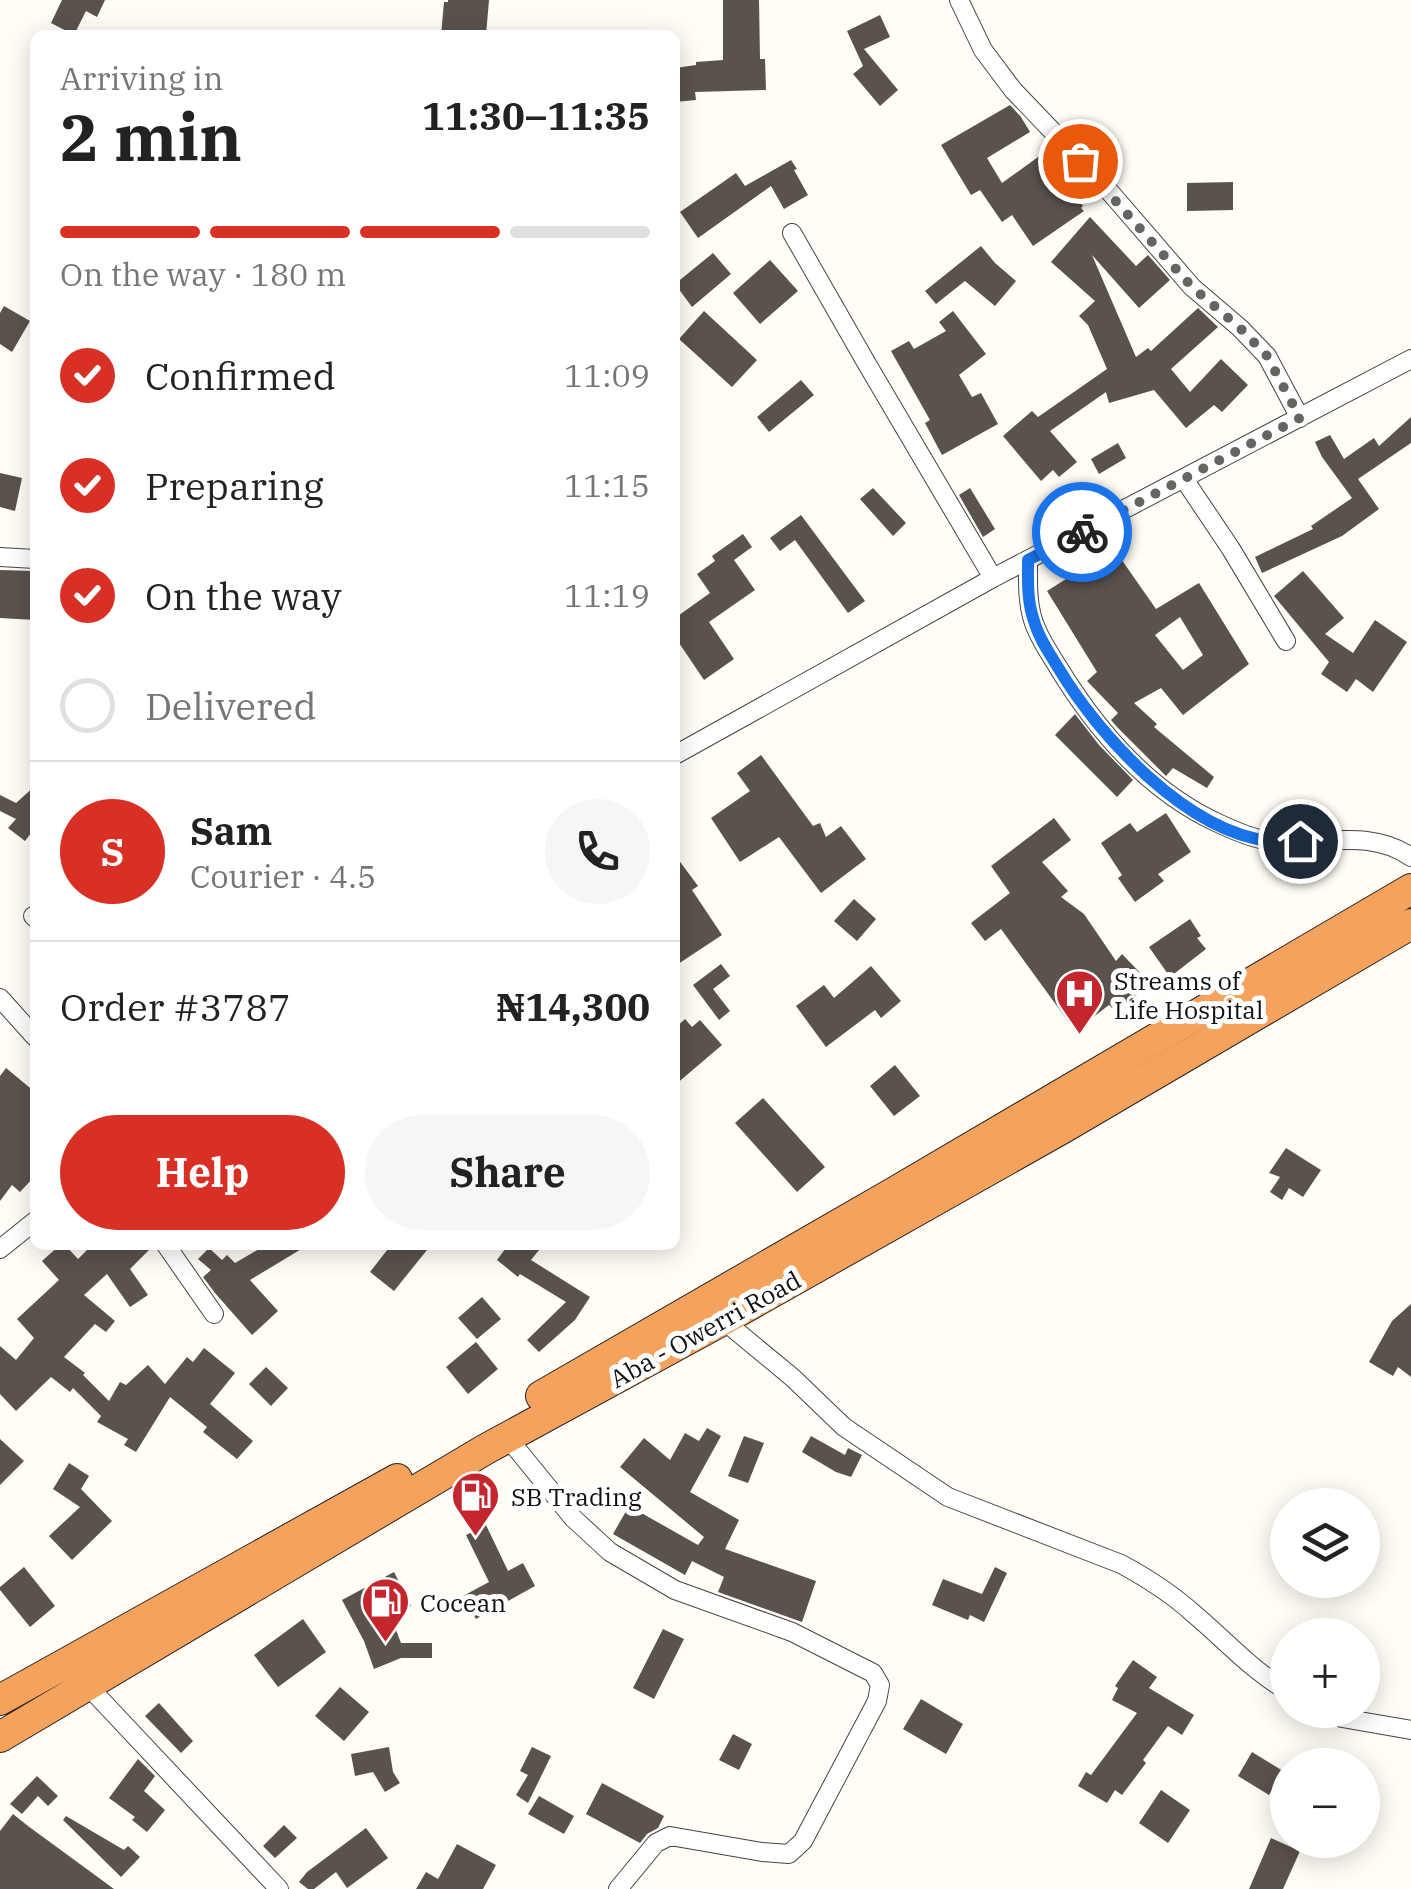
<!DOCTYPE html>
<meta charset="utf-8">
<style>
:root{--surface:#fff;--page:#f6f6f6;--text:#222;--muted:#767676;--line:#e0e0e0;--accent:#d93025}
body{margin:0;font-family:"IBM Plex Serif",serif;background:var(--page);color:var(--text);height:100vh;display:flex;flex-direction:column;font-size:38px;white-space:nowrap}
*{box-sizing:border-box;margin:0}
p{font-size:32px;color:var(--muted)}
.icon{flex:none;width:55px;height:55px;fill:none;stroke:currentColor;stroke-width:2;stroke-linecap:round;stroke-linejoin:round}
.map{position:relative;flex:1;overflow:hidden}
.side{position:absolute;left:30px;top:30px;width:650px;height:1220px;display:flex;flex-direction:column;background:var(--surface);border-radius:15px;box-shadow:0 5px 25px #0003}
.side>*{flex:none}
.buttons{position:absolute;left:1270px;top:1488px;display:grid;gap:20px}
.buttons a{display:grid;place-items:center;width:110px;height:110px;border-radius:50%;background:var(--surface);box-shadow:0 5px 25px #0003;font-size:50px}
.pin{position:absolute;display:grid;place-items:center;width:85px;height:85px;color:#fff;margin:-42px;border:5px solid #fff;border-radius:50%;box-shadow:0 2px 10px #0007}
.courier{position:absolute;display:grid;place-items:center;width:100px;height:100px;margin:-50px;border:8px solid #1a73e8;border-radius:50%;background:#fff;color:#222;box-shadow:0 2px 12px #0007}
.summary em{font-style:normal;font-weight:700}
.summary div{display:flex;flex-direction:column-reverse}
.summary{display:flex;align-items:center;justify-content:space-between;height:170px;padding:0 30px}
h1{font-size:65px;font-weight:700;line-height:75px}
.bar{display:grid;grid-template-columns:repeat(4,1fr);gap:15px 10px;align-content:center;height:120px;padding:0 30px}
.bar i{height:12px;border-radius:8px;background:var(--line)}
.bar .active{background:var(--accent)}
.bar p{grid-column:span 4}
.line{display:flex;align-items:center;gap:25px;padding:0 30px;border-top:2px solid var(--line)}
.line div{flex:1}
.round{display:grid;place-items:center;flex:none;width:105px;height:105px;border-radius:52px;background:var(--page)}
ol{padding:0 30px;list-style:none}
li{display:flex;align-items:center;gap:30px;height:110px}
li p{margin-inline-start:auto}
li .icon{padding:10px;border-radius:50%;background:var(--accent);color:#fff;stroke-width:4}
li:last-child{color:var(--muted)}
li i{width:55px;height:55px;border:5px solid var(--line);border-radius:50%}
.action{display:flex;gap:20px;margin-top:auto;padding:20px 30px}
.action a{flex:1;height:115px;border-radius:60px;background:var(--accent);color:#fff;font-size:40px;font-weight:700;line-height:115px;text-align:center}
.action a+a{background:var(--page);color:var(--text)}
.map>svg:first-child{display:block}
.building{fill:#5a524d;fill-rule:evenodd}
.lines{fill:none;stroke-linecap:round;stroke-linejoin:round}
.street-casing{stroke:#444;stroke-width:20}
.highway-casing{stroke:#222;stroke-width:32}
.street{stroke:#fff;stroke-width:18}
.highway{stroke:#f5a25d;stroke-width:30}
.done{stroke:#646461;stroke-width:10;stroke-dasharray:0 18}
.route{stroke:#1a73e8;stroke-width:12}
.labels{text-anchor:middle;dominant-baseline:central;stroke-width:10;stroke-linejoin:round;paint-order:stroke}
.poi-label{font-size:25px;fill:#111;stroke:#fff;text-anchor:start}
.street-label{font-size:25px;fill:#111;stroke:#fff}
</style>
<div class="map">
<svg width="1411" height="1889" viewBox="0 0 1411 1889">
<rect width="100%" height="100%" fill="#fffdf5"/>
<path class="building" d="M62,0H105L97,17L86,11L74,35L51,23Z
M448,0H489L486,35H441L444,2H448Z
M723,0H759L760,59H765L766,90L695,92L696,100L675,102V68L696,65V62L723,60Z
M880,15L890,37L864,49L898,90L880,106L853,74L863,66L847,31Z
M1010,105L1021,117L1030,132L987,158L1002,183L1045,152L1083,206L1081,208L1084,211L1033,246L1012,215L1002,222L980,190L971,195L941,145Z
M791,160L797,169L794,170L808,195L784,209L771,186L698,238L680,212L736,173L745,186Z
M1233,182V210L1187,211V183Z
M1090,217L1136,266L1148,255L1170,280L1139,308L1092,255L1136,357L1148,348L1151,351L1198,308L1218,327L1171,369L1190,392L1221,359L1248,385L1222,412L1214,405L1186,428L1154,390L1109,403L1106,392L1050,431L1077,462L1059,477L1053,470L1041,481L1003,436L1032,411L1038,417L1107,369L1088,325L1079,316L1095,301L1051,262Z
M981,246L995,263L1016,281L995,306L965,281L936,304L925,291Z
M713,253L731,274L692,307L675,284Z
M770,260L798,291L760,324L733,293Z
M4,306L30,321L12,352L0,344V313Z
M704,311L757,360L732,387L679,339Z
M953,311L986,354L959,375L972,397L981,393L998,424L942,455L925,423L930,420L891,351L909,341L914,349L946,331L939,322Z
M801,380L814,395L769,432L757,417Z
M1411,417V443L1358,479L1379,509L1342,536L1262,573L1255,557L1313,529L1311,526L1352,498L1322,457L1315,442L1330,435L1344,459L1374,438L1379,446Z
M1118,443L1126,458L1099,474L1091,459Z
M0,473L22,478L15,511L0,507Z
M873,488L906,523L893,536L860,499Z
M970,488L995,529L983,537L959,495Z
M801,515L865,601L848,613L795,540L780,551L770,538Z
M743,534L752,547L734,560L755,590L709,622L734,659L704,680L675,637V618L710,593L697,574L715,561L712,556Z
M1098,537L1107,550L1112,546L1156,609L1199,583L1249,664L1183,715L1161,688L1134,703L1157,724L1154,727L1214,777L1207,788L1173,768L1166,776L1118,728L1111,720L1118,713L1087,681L1097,672L1047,591L1082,569L1086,565L1077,553ZM1180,617L1203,655L1183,670L1155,635Z
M0,570L35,571V620L0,618Z
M1303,571L1344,618L1325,634L1353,653L1375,620L1407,642L1373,692L1356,679L1347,692L1321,674L1329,662L1274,596Z
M1075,714L1099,745L1133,780L1117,797L1055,735Z
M761,755L813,826L820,823L826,837L841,826L866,859L821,893L779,837L740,862L711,818L750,791L737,773Z
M35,786V828L25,841L8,828L16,819L0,811V795L16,803Z
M1166,813L1191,852L1158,874L1164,881L1135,902L1118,878L1122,875L1101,843L1130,823L1137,832Z
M1054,818L1071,840L1042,862L1068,891L1061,897L1084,914L1116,961L1122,954L1149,982L1118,1014L1109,1005L1079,1028H1073L1001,929L985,941L971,923L1010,893L991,866Z
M675,855L698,886L692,890L722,935L675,966Z
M854,899L876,919L857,941L834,921Z
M1190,919L1201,936L1197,938L1206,949L1170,977L1149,947Z
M721,964L730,976L713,989L730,1011L719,1020L693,985Z
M871,966L901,1001L881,1018L875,1010L826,1047L796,1006L824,985L834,998Z
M685,1019L692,1027L700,1020L722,1045L675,1085V1028Z
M895,1065L920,1096L894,1116L870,1086Z
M6,1068L35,1092V1176L20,1192L12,1185L0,1201V1076Z
M763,1098L825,1167L797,1192L735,1123Z
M1286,1148L1321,1170L1303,1197L1289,1188L1282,1200L1270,1192L1280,1177L1269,1173Z
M60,1245H65L78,1259L92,1245H154L130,1269L148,1295L130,1307L107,1274L84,1295L115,1321L106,1332L95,1324L64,1357L85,1373L83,1375L109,1401L120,1382L126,1385L148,1365L165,1384L187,1357L193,1362L204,1348L235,1373L210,1404L253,1441L237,1459L203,1432L207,1427L170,1397L136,1452L124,1445L128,1439L97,1422L101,1416L73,1388L70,1392L51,1377L16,1411L0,1394V1346L16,1360L34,1338L17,1319L59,1280L42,1261Z
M266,1245H308L250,1280L278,1311L252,1335L215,1293L203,1277L211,1270L198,1259L209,1248L222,1260L227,1255L235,1263Z
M391,1245H431L394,1291L370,1272Z
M508,1245H543L531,1260L590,1297L575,1320L539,1352L527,1340L566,1302L520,1274L518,1277L497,1260Z
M482,1297L501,1319L477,1339L458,1318Z
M1411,1304V1377L1398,1367L1393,1376L1369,1362L1392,1321Z
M476,1342L498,1369L468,1394L446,1367Z
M266,1367L288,1388L271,1406L249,1384Z
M707,1428L721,1436L690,1492L739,1520L725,1549L816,1581L802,1622L718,1592L724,1577L692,1561L685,1575L613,1534L629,1506L698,1545L704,1537L620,1467L644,1438L670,1460L685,1433L699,1441Z
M744,1436L764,1443L748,1483L728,1476Z
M811,1436L845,1455L848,1448L862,1455L851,1477L836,1472L802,1452Z
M0,1439L24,1461L0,1485Z
M69,1463L89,1476L81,1489L112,1521L72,1560L49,1536L80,1507L53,1489Z
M486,1525L508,1571L523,1563L535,1586L476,1619L463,1596L489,1582L466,1535Z
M24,1567L55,1606L30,1627L0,1590V1587Z
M995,1567L1007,1573L984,1622L970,1615L968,1620L932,1605L943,1579L982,1594Z
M394,1572L411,1606L391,1617L401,1643H432V1658H401L374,1669L364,1641L342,1600Z
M303,1619L326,1652L278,1687L254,1655Z
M663,1629L684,1639L654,1699L633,1688Z
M1133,1660L1157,1677L1149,1688L1194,1715L1182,1735L1168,1726L1143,1760L1146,1763L1122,1795L1115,1790L1107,1803L1078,1786L1086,1772L1091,1775L1137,1713L1112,1700L1118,1688L1115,1686Z
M340,1687L369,1712L344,1741L315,1716Z
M921,1699L963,1724L946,1754L903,1729Z
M159,1703L193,1741L181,1753L145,1716Z
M733,1734L752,1744L739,1770L719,1760Z
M389,1747L393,1772L400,1783L385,1792L373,1772L355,1776L351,1754Z
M532,1747L551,1756L528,1803L516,1795L528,1775L520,1771Z
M1252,1752L1283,1771L1269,1795L1238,1776Z
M138,1759L155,1776L144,1791L165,1810L147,1832L132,1820L135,1817L109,1798Z
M37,1776L58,1796L48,1806L38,1796L22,1814L10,1804Z
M602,1783L664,1816L658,1828L647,1834L640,1843L586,1814Z
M1161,1790L1190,1810L1168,1843L1139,1823Z
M539,1796L574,1816L564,1834L528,1814Z
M13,1814L28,1826L114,1889H0V1831Z
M66,1816L124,1850L128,1846L140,1857L121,1877L63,1820Z
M284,1825L297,1838L275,1858L263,1846Z
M366,1828L388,1858L347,1888L336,1872L314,1889H308L299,1882L307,1872Z
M1271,1838L1300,1851L1283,1889H1249Z
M457,1844L496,1865L483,1889H416L426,1872L438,1879Z"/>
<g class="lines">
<defs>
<path id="street" d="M959,0L983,50L1013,90L1103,184L1192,287L1240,328L1267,356L1300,418
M792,233L867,364L993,578
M1184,479L1231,549L1286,641
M0,557L35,559
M1028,560C1028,580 1027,601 1033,620C1038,637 1049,652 1058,667C1097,731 1151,793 1220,824C1235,831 1253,839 1270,841C1319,847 1367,827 1411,857
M675,755L993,578L1411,359
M33,916L35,918
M0,998L35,1037
M166,1245L214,1314
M0,1249L35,1221
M723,1320L793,1378L844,1427L948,1497L1121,1564C1147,1578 1172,1594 1194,1614C1224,1639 1253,1672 1288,1691
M507,1437L573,1518L610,1552L675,1590L792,1632L873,1673L880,1685L877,1701L803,1841L789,1854L762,1852L670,1836L656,1843L618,1889
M87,1685L279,1889
M1326,1710L1342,1718L1411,1730"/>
<path id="highway" d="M541,1396L893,1193L1411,889
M0,1700L397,1479
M0,1737L486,1449L723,1320L1063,1128L1411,924"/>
</defs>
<use href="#street" class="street-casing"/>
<use href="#highway" class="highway-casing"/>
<use href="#street" class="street"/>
<use href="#highway" class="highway"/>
</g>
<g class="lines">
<path class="done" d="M1080,161L1192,287L1240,328L1267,356L1300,418L1082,532"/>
<path class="route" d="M1082,532L1028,560C1028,581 1027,601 1034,621C1039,639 1050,654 1059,669C1100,737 1186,831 1269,841C1279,843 1290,841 1300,841"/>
</g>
<defs>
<symbol id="hospital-pin" viewBox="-11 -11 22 30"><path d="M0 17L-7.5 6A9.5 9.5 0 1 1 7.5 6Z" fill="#c4262e" stroke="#fff"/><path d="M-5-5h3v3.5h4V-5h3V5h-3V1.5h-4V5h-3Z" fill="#fff"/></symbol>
<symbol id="fuel-pin" viewBox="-11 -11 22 30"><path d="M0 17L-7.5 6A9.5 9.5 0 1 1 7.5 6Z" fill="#c4262e" stroke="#fff"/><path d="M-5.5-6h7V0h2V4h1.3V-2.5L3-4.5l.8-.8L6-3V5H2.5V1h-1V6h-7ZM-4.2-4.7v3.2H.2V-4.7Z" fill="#fff"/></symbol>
</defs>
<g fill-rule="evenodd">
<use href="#hospital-pin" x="1052" y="966" width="55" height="75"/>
<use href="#fuel-pin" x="448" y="1468" width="55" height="75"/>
<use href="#fuel-pin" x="358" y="1574" width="55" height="75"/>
</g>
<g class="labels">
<g class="poi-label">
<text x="1114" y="980">Streams of<tspan x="1114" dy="29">Life Hospital</tspan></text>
<text x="511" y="1496">SB Trading</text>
<text x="420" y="1602">Cocean</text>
</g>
<g class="street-label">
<text transform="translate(705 1329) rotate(-29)">Aba - Owerri Road</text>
</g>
</g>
</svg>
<div class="buttons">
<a><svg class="icon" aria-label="layers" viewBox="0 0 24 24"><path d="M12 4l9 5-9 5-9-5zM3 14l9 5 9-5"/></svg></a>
<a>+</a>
<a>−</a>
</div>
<div class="pin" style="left:1080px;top:161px;background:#ea580c"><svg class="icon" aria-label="bag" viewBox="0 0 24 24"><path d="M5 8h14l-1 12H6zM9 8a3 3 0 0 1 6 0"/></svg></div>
<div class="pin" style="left:1300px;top:841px;background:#1f2937"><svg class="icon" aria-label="home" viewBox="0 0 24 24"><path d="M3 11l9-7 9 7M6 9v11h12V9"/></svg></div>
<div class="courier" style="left:1082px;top:532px"><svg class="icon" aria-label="bike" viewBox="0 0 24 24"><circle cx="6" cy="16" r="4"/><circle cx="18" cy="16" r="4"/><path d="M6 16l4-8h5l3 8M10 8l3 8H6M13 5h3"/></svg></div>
<section class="side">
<div class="summary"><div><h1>2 min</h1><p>Arriving in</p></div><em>11:30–11:35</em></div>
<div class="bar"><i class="active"></i><i class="active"></i><i class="active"></i><i></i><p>On the way · 180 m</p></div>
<ol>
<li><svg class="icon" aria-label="check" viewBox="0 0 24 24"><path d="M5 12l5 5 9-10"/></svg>Confirmed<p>11:09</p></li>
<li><svg class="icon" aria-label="check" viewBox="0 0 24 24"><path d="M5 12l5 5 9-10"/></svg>Preparing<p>11:15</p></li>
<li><svg class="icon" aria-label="check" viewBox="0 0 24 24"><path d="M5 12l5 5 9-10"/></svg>On the way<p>11:19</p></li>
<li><i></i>Delivered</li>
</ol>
<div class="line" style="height:180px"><b class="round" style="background:var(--accent);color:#fff">S</b><div><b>Sam</b><p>Courier · 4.5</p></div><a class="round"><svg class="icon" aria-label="phone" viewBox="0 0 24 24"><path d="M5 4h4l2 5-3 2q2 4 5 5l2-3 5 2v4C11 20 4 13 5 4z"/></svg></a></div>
<div class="line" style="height:130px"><div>Order #3787</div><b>₦14,300</b></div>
<div class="action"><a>Help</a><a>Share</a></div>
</section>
</div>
